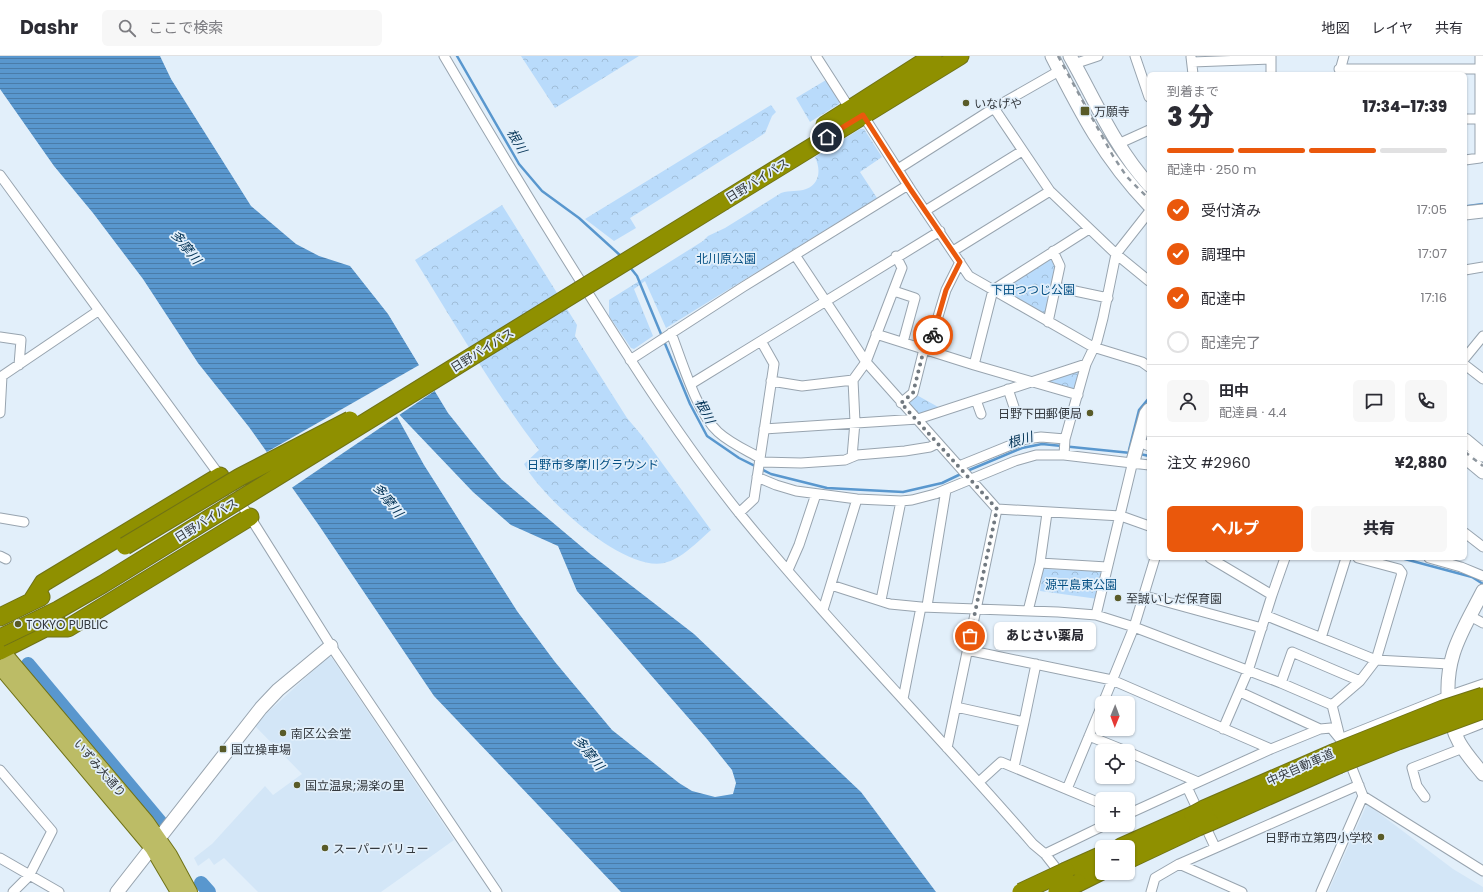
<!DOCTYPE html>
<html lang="ja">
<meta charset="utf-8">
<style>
:root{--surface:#fff;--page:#f7f7f7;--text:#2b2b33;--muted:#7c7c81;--line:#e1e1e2;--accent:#ea580c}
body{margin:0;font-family:Poppins,"Noto Sans JP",sans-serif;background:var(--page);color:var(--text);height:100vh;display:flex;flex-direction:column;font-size:15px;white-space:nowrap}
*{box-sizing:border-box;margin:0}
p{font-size:13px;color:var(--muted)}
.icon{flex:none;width:22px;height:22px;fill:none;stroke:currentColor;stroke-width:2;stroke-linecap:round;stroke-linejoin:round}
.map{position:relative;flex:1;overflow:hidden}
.sheet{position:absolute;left:1147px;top:16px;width:320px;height:488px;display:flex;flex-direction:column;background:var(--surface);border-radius:6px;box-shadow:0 1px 3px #0004}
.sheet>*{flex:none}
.needle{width:26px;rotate:181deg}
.tools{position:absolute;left:1095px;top:640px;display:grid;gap:8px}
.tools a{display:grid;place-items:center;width:40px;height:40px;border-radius:6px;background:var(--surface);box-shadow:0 1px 3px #0004;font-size:20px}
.pin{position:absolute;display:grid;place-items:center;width:34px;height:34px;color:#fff;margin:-17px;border:2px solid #fff;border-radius:50%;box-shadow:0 1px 4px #0007}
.courier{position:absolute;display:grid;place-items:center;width:40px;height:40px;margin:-20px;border:3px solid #ea580c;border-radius:50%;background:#fff;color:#222;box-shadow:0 1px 5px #0007}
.bubble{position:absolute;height:28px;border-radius:6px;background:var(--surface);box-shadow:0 1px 3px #0004;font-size:13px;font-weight:800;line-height:28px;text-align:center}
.head em{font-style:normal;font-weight:800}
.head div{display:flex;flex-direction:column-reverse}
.head{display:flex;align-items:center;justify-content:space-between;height:68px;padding:0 20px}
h1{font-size:26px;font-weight:800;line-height:30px}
.bar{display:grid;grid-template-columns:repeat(4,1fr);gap:6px 4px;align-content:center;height:48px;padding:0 20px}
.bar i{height:5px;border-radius:3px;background:var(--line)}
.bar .selected{background:var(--accent)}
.bar p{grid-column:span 4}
.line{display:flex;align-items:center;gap:10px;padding:0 20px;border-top:1px solid var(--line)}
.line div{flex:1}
.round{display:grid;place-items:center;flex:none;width:42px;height:42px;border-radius:6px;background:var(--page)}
ol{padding:0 20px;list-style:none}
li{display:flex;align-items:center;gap:12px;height:44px}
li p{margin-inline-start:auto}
li .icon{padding:4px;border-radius:50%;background:var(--accent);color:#fff;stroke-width:4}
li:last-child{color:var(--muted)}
li i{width:22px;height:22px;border:2px solid var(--line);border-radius:50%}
.action{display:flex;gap:8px;margin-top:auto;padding:8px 20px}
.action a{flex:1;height:46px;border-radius:6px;background:var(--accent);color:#fff;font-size:16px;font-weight:800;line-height:46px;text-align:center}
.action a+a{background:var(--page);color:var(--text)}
header{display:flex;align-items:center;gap:24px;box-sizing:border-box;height:56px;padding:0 20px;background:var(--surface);border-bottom:1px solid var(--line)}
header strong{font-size:19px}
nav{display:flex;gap:22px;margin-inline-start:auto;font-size:14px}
.search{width:280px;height:36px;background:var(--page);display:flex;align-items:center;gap:10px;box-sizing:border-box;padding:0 14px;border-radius:6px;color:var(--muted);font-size:15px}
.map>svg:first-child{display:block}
.built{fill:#d3e6f7}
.park{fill:url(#park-crowns)}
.water{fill:url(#water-rules);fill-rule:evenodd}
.pier{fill:#e2effa}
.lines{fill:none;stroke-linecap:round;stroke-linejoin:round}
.stream{stroke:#5997ce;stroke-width:2.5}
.river{stroke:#5997ce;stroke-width:14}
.street-casing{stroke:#98a4af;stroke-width:11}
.secondary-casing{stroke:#98a4af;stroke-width:15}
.primary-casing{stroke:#6f7216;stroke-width:16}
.highway-casing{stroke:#6f7216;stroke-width:19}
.street{stroke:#fff;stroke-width:9}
.secondary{stroke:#fff;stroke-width:13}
.primary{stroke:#bcbc66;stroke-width:14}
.highway{stroke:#8f9000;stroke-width:17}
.rail{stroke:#8d969e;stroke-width:2.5;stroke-dasharray:5 5;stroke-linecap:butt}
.highway-bridge-casing{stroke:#6f7216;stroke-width:19;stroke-linecap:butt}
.highway-bridge{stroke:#8f9000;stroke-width:17}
.done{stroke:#717980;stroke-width:4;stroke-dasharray:0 7.2}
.route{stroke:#ea580c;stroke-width:5}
.poi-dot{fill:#595b28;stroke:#e2effa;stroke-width:1.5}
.labels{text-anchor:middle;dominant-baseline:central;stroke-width:3.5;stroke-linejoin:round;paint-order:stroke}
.poi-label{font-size:12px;fill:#34393e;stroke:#e2effa;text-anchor:start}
.street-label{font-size:12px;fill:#34393e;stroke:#e2effa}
.park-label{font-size:12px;fill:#055084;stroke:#e2effa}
.water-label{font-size:13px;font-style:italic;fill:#003154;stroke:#e2effa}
</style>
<header>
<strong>Dashr</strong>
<div class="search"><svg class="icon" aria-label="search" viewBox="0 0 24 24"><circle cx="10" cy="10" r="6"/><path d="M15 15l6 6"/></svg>ここで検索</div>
<nav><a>地図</a><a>レイヤ</a><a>共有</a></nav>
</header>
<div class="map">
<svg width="1483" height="836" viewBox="0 0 1483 836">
<defs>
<pattern id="park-crowns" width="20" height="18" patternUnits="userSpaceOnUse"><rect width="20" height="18" fill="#b9dbfb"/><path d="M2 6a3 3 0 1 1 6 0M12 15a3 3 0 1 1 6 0" fill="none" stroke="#a0bdd8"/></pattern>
<pattern id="water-rules" width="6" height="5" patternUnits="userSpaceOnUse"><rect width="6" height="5" fill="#5997ce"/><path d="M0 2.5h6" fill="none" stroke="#4a7ca9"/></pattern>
</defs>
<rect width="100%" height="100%" fill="#e2effa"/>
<path class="built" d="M329,600L332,602L454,784L381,836H258L224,802L214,809L209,802L198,810L194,802L212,788L265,730L273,739L302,718L254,669Z
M1367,748L1453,813L1483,831V836H1328Z"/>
<path class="park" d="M521,0H639L555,52Z
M826,24L839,44V48L810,66L796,42Z
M771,49L776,56L772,60L765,77L630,162L636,172L614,185L585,163Z
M860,73H864L882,101L860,116L877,142L666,272L645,225L634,233L653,280L634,293L631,292L609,260V244L703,185L708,180L725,172L781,137C790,134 798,136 806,133C820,128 821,113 815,101Z
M502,149L577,269L575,280L627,362L643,381L711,474C697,486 682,503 664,507C624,516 542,442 524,408L539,394C493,334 455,268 415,204Z
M1053,195L1060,210L1048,266L993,234Z
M1080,314L1075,333L1050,326L1049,324Z
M913,337L940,352L918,363L901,347Z
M1043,513L1104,515L1098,543L1040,535Z"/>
<path class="water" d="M0,0H160L171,23L251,150L296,188L319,200L350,210L388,258L448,357L501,423L589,497L694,578L861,736L936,836H621L434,640L318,468L249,371L198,307L143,223L93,157L54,110L0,33ZM391,350L473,436L511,469L558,490L577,535L707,683L732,714L736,727L733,738L715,741L692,735L679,727L612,674L555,606L517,555L424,409Z"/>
<path class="pier" d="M421,308L436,334L290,433L265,397Z"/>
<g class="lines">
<path class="stream" d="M457,0L519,108L542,135L579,162L622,201
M1468,150L1483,148
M629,210L637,220L690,348L707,380L739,402L771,418L827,432L903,436L942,427L963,417
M1129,394L1139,354L1149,342
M1140,398L1149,400
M967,415L1022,392L1042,388L1131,397
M1401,502L1472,521L1483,528"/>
<path class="river" d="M28,608L162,768
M201,827L209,836"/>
<defs>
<path id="street" d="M444,0C489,77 535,153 583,229C632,307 682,386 740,458C833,572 937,677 1033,788L1045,798L1063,821
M816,0L850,53
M1135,0L1149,41
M1191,1L1193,18
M1192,6L1271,3
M1074,8L1098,0
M1339,13H1483
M1271,18V0
M1339,18L1344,0
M994,52L1050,135L1116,198L1149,225
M863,59L911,134L969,220L1093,291L1142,306L1149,311
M1465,63H1480V102L1483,101
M1480,63V0
M1118,88L1149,74
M1465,104L1480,102
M898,113L994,52L1059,15
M0,119L250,461L331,590L497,836
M925,155L1022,95
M953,195L1050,135
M795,199L866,306L997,453L1121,460L1149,470
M1465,214L1483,211
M1056,231L1108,242
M894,235L915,242L903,286
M1048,266L1060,210L1053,195
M671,277C682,305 697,357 718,376C730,387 746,394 760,402
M876,278L974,309L1078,339
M0,281L21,284L19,309
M928,294L946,234L960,206
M1465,302L1483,280
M630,304L743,231L908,129
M974,309L993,234L1089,173
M1465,309L1483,323
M771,325L802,330L853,324L866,306L902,212L896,200
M691,328L940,175
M1008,333L1014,351
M976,344L981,358
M901,347L913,337L924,293
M0,357L2,320L98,255
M764,373L918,363L1086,308
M1139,386L1149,390
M1064,399L1065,383L1086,308L1097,285L1103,262L1116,198L1149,156
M852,401L855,366L853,324
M760,406L801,407L845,404L857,399L905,395L930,391L938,387
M959,410L1026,383L1041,381L1065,383
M757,421L776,429L796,435L857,443L901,445L912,444L935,438L1015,405L1036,399H1064L1149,409
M739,457L754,443L774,308L761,285
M0,462L24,466
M1465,477L1483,491
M0,500L6,503
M1210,502L1272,539L1248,615L1223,673
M1429,502L1461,511L1483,520
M1040,507L1107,511
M788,514L799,489L816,438
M831,529L890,548L921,551L1058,556L1096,559L1134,571L1281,627L1332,649
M1272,539L1285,502
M1145,540L1262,572
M881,544L901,445
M927,550L946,434
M823,554L857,443
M1028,555L1040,507L1047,457
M1096,559L1133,405
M1267,560L1376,604L1449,608
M1470,560L1483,567
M1321,582L1346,502
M967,594L1112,624L1271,693
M1281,627L1292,596L1360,625
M1240,636L1320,673
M903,643L921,551
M1103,647L1134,571L1155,502
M1332,649L1340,681
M1332,649L1360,625L1376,604L1402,517L1399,513L1358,502
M956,651L1024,666L1036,608
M1455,678L1483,667
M1089,680L1126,695
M947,692L997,453
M1128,696L1198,726
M1348,702L1363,740L1483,815
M1014,711L1024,666
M0,714L52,775L29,820L13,836
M979,726L1001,706L1102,748
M1187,731L1215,791
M1067,733L1102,649
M1425,741L1417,730L1412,712L1463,692
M1128,758L1271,693L1320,673L1331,672L1340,683L1448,640L1483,628
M1045,798L1105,769
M0,802L59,836
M1179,808L1242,836
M1151,836L1155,822L1179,808L1359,729
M1321,836L1363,740"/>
<path id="secondary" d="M1052,0C1081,57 1104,102 1149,149
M1070,0C1095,44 1115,92 1149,129
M1465,157L1483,155
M1465,384L1483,399
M1465,401L1483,416
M1133,405L1146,358L1149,354
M1483,535C1462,576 1443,602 1449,651C1450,662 1453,675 1459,686C1465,697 1475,708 1483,718
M117,836L261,652L278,634L331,590"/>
<path id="primary" d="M0,592L147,766L170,799L190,836
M0,611L152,792L178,836"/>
<path id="highway" d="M825,69L933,0
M724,145L960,0
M31,546L43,527L220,420
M0,561L41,541
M47,572H68L250,461
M0,595L57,566
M1204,753L1333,697
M1210,766L1338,709
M1121,791L1193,759
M1128,804L1198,771
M1066,815L1102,799
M1078,827L1102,815"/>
</defs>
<use href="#street" class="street-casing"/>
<use href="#secondary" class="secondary-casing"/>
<use href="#primary" class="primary-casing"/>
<use href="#highway" class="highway-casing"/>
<use href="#street" class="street"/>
<use href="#secondary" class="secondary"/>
<use href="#primary" class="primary"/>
<use href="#highway" class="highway"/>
<path class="rail" d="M1058,0L1113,100L1127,121L1149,143
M1465,396L1483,410"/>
<defs>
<path id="highway-bridge" d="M125,490L240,421L350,364
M0,582L58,554L103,528L724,145
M1333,697L1443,653L1483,640
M1338,709L1398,685L1483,654
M1193,759L1204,753
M1198,771L1210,766
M1021,836L1066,815
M1057,836L1078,827"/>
</defs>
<use href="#highway-bridge" class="highway-bridge-casing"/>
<use href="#highway-bridge" class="highway-bridge"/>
</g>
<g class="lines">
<path class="done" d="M933,279L928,294L924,293L913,337L901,347L997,453L970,580"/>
<path class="route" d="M827,81L863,59L911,134L960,206L946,234L933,279"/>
</g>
<g class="poi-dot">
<circle cx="966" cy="47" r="4"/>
<rect x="1080" y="50" width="10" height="10" rx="2"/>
<circle cx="1090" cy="357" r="4"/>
<circle cx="1118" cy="542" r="4"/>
<circle cx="18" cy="568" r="4"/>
<circle cx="283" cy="677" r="4"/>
<rect x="219" y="689" width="8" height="8" rx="2"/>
<circle cx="297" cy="729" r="4"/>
<circle cx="1381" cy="781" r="4"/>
<circle cx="325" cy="792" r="4"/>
</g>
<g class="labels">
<g class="poi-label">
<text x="974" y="47">いなげや</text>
<text x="1094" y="55">万願寺</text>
<text x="1082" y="357" text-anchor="end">日野下田郵便局</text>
<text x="1126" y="542">至誠いしだ保育園</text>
<text x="26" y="568">TOKYO PUBLIC</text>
<text x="291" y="677">南区公会堂</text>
<text x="231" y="693">国立操車場</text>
<text x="305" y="729">国立温泉;湯楽の里</text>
<text x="1373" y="781" text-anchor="end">日野市立第四小学校</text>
<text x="333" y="792">スーパーバリュー</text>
</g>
<g class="street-label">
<text transform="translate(757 124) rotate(-32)">日野バイパス</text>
<text transform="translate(482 294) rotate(-32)">日野バイパス</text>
<text transform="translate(206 464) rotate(-32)">日野バイパス</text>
<text transform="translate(1300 711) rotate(-24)">中央自動車道</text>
<text transform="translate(100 712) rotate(49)">いずみ大通り</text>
</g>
<g class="park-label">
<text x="726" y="202">北川原公園</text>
<text x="1033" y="233">下田つつじ公園</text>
<text x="593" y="408">日野市多摩川グラウンド</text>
<text x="1081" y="528">源平島東公園</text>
</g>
<g class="water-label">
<text transform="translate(517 85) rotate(60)">根川</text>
<text transform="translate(186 191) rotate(51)">多摩川</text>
<text transform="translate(705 355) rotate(63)">根川</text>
<text transform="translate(1020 384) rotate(-16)">根川</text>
<text transform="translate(388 444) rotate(51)">多摩川</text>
<text transform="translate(589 697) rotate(51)">多摩川</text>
</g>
</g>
</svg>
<div class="tools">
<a><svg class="needle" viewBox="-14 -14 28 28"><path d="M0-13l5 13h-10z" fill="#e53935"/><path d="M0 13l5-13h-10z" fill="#7c7c81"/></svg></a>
<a><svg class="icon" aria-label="locate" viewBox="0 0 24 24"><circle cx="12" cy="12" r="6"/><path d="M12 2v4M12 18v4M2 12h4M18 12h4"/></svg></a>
<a>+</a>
<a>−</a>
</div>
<div class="pin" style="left:970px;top:580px;background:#ea580c"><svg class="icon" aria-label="bag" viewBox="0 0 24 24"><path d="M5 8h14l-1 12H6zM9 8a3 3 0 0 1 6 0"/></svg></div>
<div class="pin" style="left:827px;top:81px;background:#1f2937"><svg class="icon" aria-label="home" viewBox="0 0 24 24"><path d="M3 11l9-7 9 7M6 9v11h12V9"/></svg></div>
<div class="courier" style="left:933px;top:279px"><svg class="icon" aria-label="bike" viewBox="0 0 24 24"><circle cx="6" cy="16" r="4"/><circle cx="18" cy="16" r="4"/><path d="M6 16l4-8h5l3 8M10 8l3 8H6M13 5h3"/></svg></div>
<div class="bubble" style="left:994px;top:566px;width:102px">あじさい薬局</div>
<section class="sheet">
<div class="head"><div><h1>3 分</h1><p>到着まで</p></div><em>17:34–17:39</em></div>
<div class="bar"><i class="selected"></i><i class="selected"></i><i class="selected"></i><i></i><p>配達中 · 250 m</p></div>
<ol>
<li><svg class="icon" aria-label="check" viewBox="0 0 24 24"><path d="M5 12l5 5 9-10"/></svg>受付済み<p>17:05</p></li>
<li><svg class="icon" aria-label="check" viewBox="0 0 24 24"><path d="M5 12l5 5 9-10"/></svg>調理中<p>17:07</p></li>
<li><svg class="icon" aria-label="check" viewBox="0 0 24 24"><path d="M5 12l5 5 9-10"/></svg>配達中<p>17:16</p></li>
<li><i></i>配達完了</li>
</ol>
<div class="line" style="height:72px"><a class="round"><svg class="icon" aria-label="person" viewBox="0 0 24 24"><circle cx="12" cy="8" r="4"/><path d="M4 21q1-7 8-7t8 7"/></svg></a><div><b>田中</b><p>配達員 · 4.4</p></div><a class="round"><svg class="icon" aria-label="chat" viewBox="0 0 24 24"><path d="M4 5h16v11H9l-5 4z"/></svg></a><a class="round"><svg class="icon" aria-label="phone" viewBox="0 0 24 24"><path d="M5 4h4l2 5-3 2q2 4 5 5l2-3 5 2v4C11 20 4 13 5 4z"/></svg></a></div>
<div class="line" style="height:52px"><div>注文 #2960</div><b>¥2,880</b></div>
<div class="action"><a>ヘルプ</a><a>共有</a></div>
</section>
</div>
